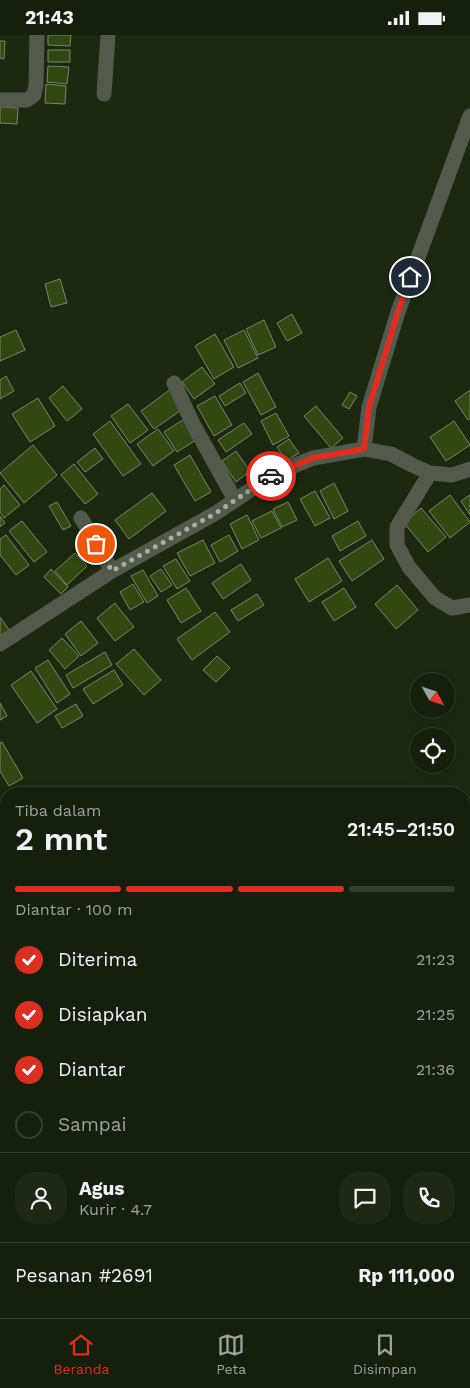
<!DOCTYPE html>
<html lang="id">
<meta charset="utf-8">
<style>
:root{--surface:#161e0d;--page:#1f2716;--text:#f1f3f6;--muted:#9ea29d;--line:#353c2e;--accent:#d93025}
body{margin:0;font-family:"Work Sans",sans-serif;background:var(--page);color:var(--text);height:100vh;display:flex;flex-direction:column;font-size:19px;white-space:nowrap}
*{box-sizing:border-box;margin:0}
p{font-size:16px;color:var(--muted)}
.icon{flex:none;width:28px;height:28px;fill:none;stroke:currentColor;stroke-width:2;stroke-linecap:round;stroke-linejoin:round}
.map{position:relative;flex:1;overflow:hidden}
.side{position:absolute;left:0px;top:752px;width:470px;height:531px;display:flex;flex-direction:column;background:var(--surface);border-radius:20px 20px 0 0;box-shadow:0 2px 8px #0003,0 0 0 1px var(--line)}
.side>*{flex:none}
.needle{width:32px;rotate:130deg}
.fabs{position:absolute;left:410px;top:638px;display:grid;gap:10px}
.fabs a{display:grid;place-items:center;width:45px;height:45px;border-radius:50%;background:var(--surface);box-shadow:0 2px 8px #0003,0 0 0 1px var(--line);font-size:25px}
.pin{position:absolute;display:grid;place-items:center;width:42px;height:42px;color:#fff;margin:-21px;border:2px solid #fff;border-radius:50%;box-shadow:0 1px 5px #0007}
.courier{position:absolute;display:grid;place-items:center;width:50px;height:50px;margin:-25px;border:4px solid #d93025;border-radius:50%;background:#fff;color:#222;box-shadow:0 1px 6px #0007}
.head em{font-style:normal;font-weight:600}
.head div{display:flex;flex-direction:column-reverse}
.head{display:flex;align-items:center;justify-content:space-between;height:85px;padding:0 15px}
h1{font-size:32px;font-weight:600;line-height:38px}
.bar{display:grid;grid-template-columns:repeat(4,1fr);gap:8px 5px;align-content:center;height:60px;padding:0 15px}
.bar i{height:6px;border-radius:4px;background:var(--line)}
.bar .current{background:var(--accent)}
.bar p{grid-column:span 4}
.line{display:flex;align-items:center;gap:12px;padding:0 15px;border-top:1px solid var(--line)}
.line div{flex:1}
.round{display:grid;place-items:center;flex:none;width:52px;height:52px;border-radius:20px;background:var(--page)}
ol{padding:0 15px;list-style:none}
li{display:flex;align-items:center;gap:15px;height:55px}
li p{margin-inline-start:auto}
li .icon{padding:5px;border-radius:50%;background:var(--accent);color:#fff;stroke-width:4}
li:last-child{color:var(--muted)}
li i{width:28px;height:28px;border:2px solid var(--line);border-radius:50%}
.status{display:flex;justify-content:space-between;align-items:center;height:35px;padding:0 25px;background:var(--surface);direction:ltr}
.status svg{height:14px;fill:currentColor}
.tab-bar{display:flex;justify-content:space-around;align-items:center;height:70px;border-top:1px solid var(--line);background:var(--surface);font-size:14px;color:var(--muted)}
.tab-bar a{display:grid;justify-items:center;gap:2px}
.tab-bar .current{color:var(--accent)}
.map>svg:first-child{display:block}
.building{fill:#334712;stroke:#79856a}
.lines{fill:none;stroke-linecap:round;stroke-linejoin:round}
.minor{stroke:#53594d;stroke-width:15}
.done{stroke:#a6af9d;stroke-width:5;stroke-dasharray:0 9}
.route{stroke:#d93025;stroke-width:6}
</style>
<div class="status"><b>21:43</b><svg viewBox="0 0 49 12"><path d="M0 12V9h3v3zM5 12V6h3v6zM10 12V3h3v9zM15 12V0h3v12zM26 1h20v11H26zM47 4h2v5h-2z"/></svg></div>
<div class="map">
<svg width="470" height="1283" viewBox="0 0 470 1283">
<rect width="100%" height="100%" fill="#1e2811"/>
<path class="building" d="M48,0H71L70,11L48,10Z
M0,6H5L4,24L0,23Z
M48,15H70V27H48Z
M48,31L69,32L67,49L47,47Z
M46,49L66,51L65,69L45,68Z
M0,72L18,73L17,89L0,88Z
M60,244L67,268L51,272L45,249Z
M292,279L302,298L287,306L277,288Z
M264,285L276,312L258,320L246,294Z
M16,295L25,315L0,326V302Z
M244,295L258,323L238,333L224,305Z
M215,299L234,332L214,344L195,311Z
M202,332L215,349L194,364L182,347Z
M258,338L276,372L261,380L243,347Z
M6,341L14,356L0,364V345Z
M240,348L246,358L225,371L219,361Z
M63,351L82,374L67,386L49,363Z
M171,354L184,373L154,394L141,376Z
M470,355V384L468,385L455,366Z
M350,357L357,361L349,374L342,370Z
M215,361L232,390L214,401L197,371Z
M38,363L55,391L30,407L12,379Z
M128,369L148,395L130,408L111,381Z
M316,371L343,403L331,413L304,381Z
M276,378L289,401L273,410L261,386Z
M186,383L199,403L177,417L164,397Z
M110,386L141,429L123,441L93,399Z
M454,386L470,410L446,426L430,402Z
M244,388L252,399L226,417L218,405Z
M158,394L174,416L153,431L137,409Z
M289,404L299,418L286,426L277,412Z
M33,410L57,440L24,468L0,438Z
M95,413L103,424L85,437L77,427Z
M236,416L250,436L236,447L222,426Z
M190,420L211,457L195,466L174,430Z
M74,429L98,459L85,469L61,440Z
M334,448L348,476L334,484L320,456Z
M4,450L20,470L4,483L0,477V454Z
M315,456L330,483L315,491L300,464Z
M152,458L166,476L129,504L115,485Z
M450,460L470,487L450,503L429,476Z
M470,460V480L461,466Z
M57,467L71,491L63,495L49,471Z
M288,467L297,485L282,492L273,474Z
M421,473L446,502L428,517L404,488Z
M272,476L281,493L261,503L252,486Z
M247,480L259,505L242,514L230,489Z
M0,481L5,488L0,492Z
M22,486L47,517L34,527L9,496Z
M358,486L366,501L340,516L332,501Z
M6,500L29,530L16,540L0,520V504Z
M229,500L238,516L220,527L211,510Z
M203,505L215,528L190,541L177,518Z
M372,505L384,524L352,546L339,526Z
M75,518L87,531L67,550L55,536Z
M328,523L342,546L309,567L295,544Z
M176,524L190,546L177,554L163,531Z
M241,529L251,545L223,564L212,548Z
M51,534L68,552L61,559L44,542Z
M161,534L172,550L161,557L150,541Z
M143,535L158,561L147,568L131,541Z
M133,549L144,567L130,575L120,557Z
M397,550L418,575L396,594L375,569Z
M186,553L201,576L181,588L167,565Z
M344,553L356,572L334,586L322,567Z
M257,559L264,570L238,586L231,575Z
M115,568L134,592L115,606L97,583Z
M215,577L230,597L192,625L177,604Z
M0,582L10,596L0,604Z
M81,586L98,608L81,621L65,599Z
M62,603L79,621L65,634L49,615Z
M134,614L161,645L144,660L116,629Z
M105,617L112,630L73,653L66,640Z
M217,621L230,633L216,647L203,635Z
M48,625L70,659L57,668L35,633Z
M114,635L123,650L93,669L83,654Z
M31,636L57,674L37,688L11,650Z
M0,668L7,681L0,685Z
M76,669L83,681L62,693L55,681Z
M2,707L23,743L9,751L0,736V708Z
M206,1278H213L217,1283H198Z
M225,1278H258L260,1282L228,1283Z
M290,1278L292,1283H278L289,1278Z
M308,1278H334L336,1283H297Z
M341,1278H366L354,1283H344Z
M368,1278H384L387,1283H357Z"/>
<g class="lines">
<path class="minor" d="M104,59L108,0
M0,65H27L34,60L36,50L37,0
M174,348L193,389L235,465
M364,414L369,372L398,277L470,81
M430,438L397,492V510L409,532L435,563L452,573L470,570
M81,483L112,536
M0,609L112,536L216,478L274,439L313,423L364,414L391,419L412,430L430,438L452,440L470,434"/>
</g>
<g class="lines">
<path class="done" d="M96,509L112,536L216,478L271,441"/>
<path class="route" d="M271,441L313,423L364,414L369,372L398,277L410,242"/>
</g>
</svg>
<div class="fabs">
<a><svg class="needle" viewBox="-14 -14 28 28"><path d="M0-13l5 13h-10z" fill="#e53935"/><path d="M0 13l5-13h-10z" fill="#9ea29d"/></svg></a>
<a><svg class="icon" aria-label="locate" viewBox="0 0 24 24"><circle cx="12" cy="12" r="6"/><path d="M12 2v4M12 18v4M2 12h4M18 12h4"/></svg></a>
</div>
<div class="pin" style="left:96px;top:509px;background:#ea580c"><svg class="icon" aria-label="bag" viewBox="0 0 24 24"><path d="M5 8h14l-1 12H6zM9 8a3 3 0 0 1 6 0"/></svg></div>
<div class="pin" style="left:410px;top:242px;background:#1f2937"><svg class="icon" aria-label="home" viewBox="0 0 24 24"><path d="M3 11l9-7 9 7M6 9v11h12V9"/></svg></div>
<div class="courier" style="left:271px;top:441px"><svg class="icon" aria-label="car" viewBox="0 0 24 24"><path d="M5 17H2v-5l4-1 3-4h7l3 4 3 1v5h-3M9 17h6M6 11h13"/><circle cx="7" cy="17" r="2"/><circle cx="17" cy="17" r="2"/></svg></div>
<section class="side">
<div class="head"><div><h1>2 mnt</h1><p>Tiba dalam</p></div><em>21:45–21:50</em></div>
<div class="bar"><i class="current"></i><i class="current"></i><i class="current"></i><i></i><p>Diantar · 100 m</p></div>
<ol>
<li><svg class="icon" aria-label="check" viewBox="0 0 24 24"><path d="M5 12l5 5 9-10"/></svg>Diterima<p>21:23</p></li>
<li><svg class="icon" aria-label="check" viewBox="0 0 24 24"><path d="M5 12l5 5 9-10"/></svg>Disiapkan<p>21:25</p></li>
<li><svg class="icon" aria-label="check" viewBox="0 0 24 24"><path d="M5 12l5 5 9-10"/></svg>Diantar<p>21:36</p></li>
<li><i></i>Sampai</li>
</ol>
<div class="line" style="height:90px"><a class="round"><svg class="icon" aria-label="person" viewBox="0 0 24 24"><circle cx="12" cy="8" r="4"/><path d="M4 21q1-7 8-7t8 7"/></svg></a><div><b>Agus</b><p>Kurir · 4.7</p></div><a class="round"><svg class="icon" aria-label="chat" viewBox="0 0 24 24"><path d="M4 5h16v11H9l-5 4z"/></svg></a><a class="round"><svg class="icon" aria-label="phone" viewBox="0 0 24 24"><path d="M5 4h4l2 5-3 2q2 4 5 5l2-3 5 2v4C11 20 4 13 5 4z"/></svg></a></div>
<div class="line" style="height:65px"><div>Pesanan #2691</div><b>Rp 111,000</b></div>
</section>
</div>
<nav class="tab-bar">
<a class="current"><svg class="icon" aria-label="home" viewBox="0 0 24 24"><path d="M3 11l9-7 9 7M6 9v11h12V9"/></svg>Beranda</a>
<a><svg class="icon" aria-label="map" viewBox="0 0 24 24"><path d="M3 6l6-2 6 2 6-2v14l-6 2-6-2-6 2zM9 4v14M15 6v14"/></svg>Peta</a>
<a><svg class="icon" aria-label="saved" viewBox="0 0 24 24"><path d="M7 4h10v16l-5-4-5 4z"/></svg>Disimpan</a>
</nav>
